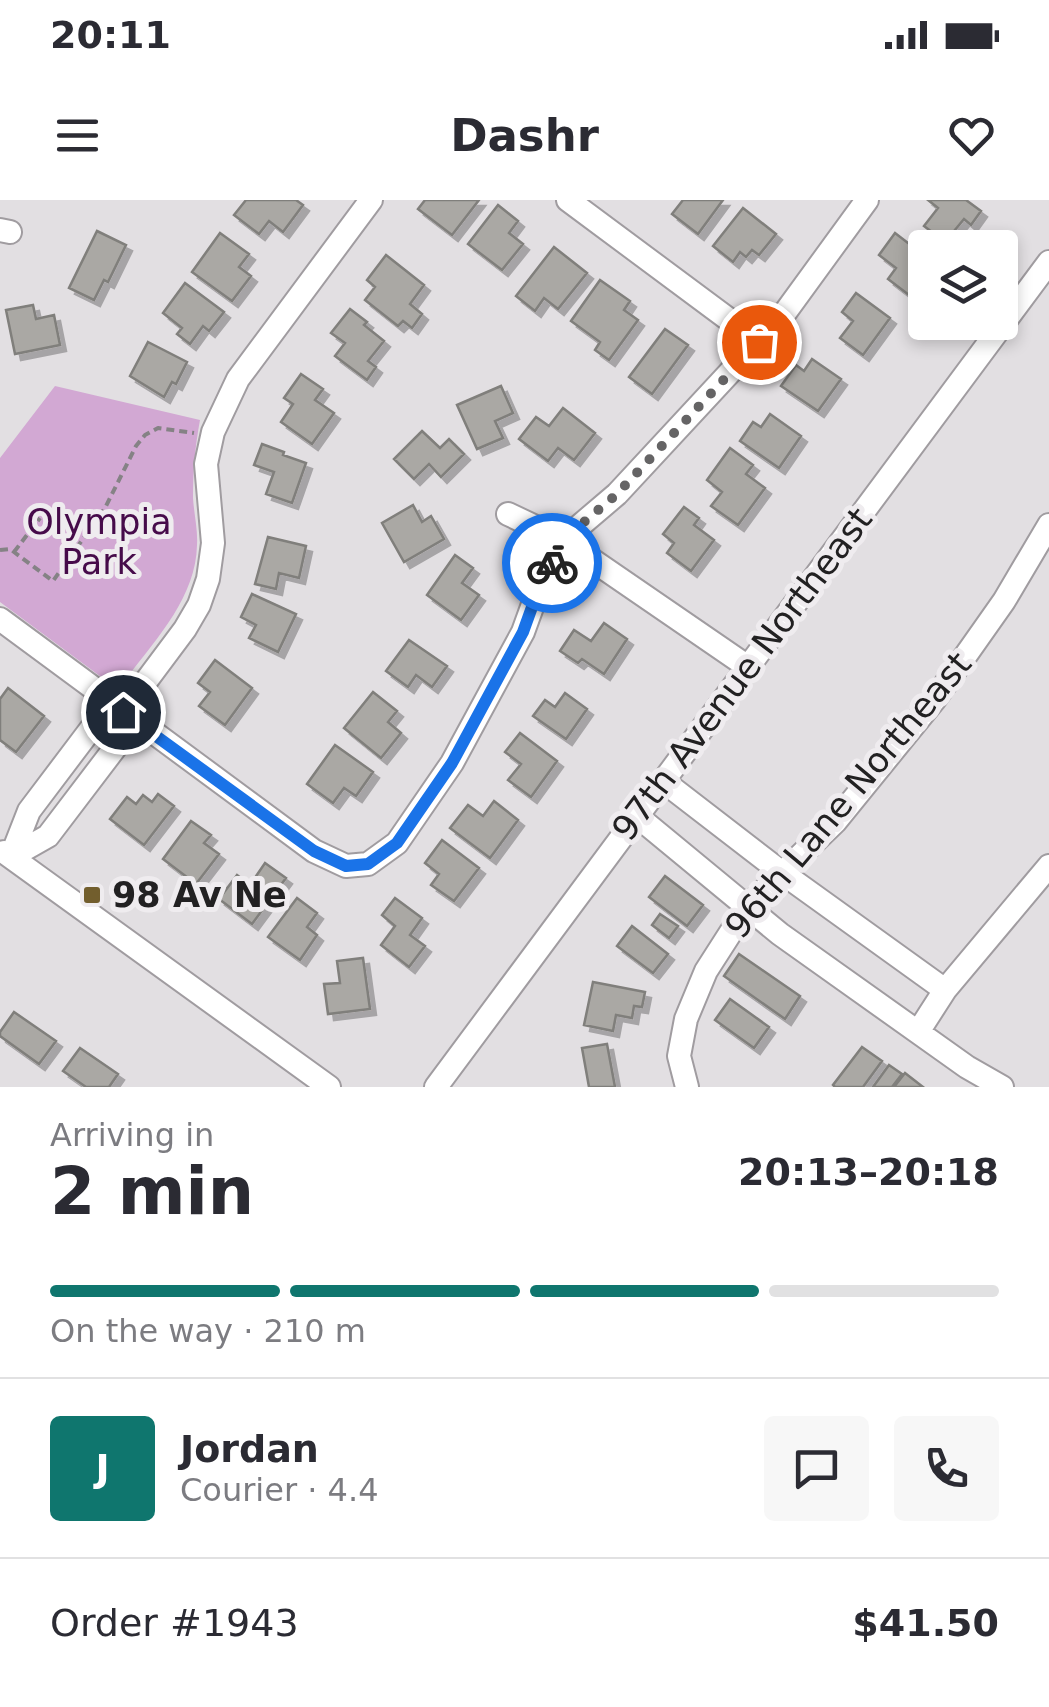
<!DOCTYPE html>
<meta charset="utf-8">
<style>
:root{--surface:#fff;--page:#f7f7f7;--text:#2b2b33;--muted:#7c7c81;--line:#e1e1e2;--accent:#0f766e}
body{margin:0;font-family:"DejaVu Sans",sans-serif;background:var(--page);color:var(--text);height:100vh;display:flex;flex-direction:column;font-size:38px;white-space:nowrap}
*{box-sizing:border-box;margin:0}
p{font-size:32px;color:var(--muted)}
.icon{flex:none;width:55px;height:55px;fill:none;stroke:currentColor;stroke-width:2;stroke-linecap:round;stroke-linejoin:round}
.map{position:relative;height:887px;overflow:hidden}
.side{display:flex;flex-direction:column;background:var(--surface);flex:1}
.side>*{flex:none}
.controls{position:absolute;left:908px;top:30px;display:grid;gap:20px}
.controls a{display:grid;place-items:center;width:110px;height:110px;border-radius:10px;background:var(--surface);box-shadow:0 5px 15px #0003;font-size:50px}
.pin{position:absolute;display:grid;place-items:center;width:85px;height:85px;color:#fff;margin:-42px;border:5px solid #fff;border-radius:50%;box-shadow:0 2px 10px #0007}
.courier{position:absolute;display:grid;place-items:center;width:100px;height:100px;margin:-50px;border:8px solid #1a73e8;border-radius:50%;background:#fff;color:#222;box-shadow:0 2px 12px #0007}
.overview em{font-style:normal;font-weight:700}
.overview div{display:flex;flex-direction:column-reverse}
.overview{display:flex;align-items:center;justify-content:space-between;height:170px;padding:0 50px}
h1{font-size:65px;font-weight:700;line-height:75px}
.bar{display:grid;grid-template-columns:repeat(4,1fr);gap:15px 10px;align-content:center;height:120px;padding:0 50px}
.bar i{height:12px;border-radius:8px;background:var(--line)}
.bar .selected{background:var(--accent)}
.bar p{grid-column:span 4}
.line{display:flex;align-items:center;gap:25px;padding:0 50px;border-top:2px solid var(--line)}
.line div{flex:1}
.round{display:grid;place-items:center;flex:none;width:105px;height:105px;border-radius:10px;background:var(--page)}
.status{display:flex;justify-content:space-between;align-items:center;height:70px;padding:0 50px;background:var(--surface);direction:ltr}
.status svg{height:28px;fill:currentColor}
header{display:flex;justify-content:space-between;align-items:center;height:130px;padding:0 50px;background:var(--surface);font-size:45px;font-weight:700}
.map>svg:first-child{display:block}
.green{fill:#d2a8d3}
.building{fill:#aaa8a4;stroke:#807f7b;stroke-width:2.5;filter:url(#shadow)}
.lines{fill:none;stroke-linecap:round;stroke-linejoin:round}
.minor-casing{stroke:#a09ca0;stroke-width:26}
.path{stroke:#858285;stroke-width:4;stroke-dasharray:8 5;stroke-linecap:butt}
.minor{stroke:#fff;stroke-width:22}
.done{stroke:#656465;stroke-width:10;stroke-dasharray:0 18}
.route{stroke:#1a73e8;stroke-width:12}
.poi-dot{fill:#725e2d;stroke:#efecef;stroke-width:4}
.labels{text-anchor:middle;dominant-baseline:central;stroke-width:10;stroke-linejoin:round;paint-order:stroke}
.park-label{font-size:35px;fill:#460b4a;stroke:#efecef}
.street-label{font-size:35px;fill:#222122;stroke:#efecef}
.poi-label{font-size:35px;font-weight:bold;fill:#222122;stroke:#efecef;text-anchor:start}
</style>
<div class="status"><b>20:11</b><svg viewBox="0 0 49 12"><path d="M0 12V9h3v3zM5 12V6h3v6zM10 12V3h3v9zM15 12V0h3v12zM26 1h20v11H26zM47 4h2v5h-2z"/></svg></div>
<header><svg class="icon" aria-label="menu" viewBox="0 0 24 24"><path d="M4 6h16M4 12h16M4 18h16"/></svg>Dashr<svg class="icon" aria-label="heart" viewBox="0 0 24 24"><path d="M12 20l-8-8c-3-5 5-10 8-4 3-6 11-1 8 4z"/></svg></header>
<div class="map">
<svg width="1049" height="887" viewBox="0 0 1049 887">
<defs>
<filter id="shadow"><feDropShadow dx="6" dy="6" stdDeviation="0" flood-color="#0004"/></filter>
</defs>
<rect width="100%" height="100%" fill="#e2dfe2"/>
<path class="green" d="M55,186L200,220C195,247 193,271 193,298C194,314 198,330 197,345C196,396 158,437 129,475C120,481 114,484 104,479L0,402V258Z"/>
<path class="building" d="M246,0H296L303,5L283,32L269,21L259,34L234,15Z
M425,0H479L452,35L418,9Z
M683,0H723L698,34L672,14Z
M928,0H966L981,11L971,25L964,19L945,42L924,26L938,8Z
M498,5L518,21L509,33L523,44L502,70L468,44Z
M743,8L776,34L759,55L752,50L746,57L740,52L733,62L713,46Z
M97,31L126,45L108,82L104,80L94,100L69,88Z
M220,33L249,54L239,67L251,76L232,101L192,72Z
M895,33L925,56V75L909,95L888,79L896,68L879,55Z
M554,47L587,73L558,109L544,98L535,111L516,96Z
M386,55L424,85L410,104L422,114L412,128L403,121L398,126L365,100L375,87L367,80Z
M600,80L630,101L624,110L638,120L609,160L595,150L600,142L571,121Z
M185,83L224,112L209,131L203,126L190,144L177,134L182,128L163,113Z
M856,93L890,118L863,155L840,138L853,121L842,112Z
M33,105L36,119L54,115L60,145L15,154L6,110Z
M350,109L367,122L364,125L384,141L368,161L376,167L367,180L335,156L345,143L331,133Z
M665,129L688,145L652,194L629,177Z
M148,142L187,162L176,184L172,182L164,197L130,176Z
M812,159L841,179L818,211L781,186L796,165L804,171Z
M301,174L323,189L315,200L334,213L312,244L281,222L293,204L284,198Z
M501,186L513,213L495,221L503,238L477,249L457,205Z
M563,208L595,233L574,260L558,248L548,261L519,239L536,217L549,226Z
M770,214L801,236L779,268L740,241L753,222L761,227Z
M422,231L440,248L449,239L464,254L441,277L429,264L414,279L394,259Z
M262,244L284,252L283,255L306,263L292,303L266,294L274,272L254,265Z
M730,248L753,265L746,274L765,288L738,325L711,306L722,292L707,280Z
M413,305L422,322L431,316L444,339L404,362L382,323Z
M684,307L699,318L694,325L714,340L691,371L667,353L674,343L663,334Z
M268,337L306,346L299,378L279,373L276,389L255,384Z
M455,355L473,368L462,383L479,395L461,420L427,395Z
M252,394L296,414L278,452L249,438L256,425L241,417Z
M604,423L627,439L604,474L582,459L578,463L560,451L574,430L591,441Z
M409,440L447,466L432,487L416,475L408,487L386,471Z
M215,460L252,488L225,525L199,506L210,492L198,483Z
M8,488L44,516L16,552L0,540V499Z
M373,492L397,511L388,522L401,533L381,558L344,528Z
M565,493L587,509L566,539L533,516L545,500L555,507Z
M520,533L557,561L531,597L508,580L521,564L505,552Z
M335,545L373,572L356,596L344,588L333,603L307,584Z
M158,594L174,606L144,645L110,619L127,597L136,604L143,595L152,602Z
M494,601L518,620L490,658L450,628L468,605L483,616Z
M191,621L211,635L204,643L219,654L196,684L163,659Z
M442,640L479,668L454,701L431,685L439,674L425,663Z
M265,663L286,678L252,724L219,699L237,675L250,685Z
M665,676L703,705L687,726L649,697Z
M297,698L317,713L307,727L317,735L300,760L268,737Z
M395,698L422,718L410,735L425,746L409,767L381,745L395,726L382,715Z
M660,714L678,726L669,738L652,725Z
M632,726L668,754L653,773L617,746Z
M739,754L800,796L785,819L724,776Z
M363,758L370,809L328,814L324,784L340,783L337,761Z
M593,782L645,792L642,807L634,806L632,818L616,815L613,831L584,825Z
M730,799L769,827L754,848L715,820Z
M14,812L56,841L39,864L0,836V832Z
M607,844L615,887H589L582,848Z
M862,847L882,861L863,887H835L833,885Z
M80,848L118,874L109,887H86L63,871Z
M889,865L902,874L892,887H873Z
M905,873L923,887H894Z"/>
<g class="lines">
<defs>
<path id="minor" d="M568,0L759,142
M0,30L10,32
M508,314L563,340L748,467
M0,419L314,651L346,666L368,664L397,643L452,563L523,432L536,396L563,340L617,294L784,114L867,0
M663,581L781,672L945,790
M637,616L780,734L967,867L1002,887
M4,652L329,887
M11,657L48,636L121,540L123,512L185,429L199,405L208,379L213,343L206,264L213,232L238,179L371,0
M11,657L29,611L100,517L123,512
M918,832L945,790L1049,666
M436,887L1049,62
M687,887L679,856L686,819L706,771L747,707L835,622L935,499L1004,401L1049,325"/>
</defs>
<use href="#minor" class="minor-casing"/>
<path class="path" d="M0,350L10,349L53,381L105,308L136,246L145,235L158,228L194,233
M14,352L40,318"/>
<use href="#minor" class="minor"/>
</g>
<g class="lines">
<path class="done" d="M552,363L563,340L617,294L759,142"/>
<path class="route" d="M123,512L314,651L346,666L368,664L397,643L452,563L523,432L536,396L552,363"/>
</g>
<rect class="poi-dot" x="82" y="685" width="20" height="20" rx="5"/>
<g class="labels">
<g class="park-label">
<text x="99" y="322">Olympia<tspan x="99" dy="40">Park</tspan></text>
</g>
<g class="street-label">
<text transform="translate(742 474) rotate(-53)">97th Avenue Northeast</text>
<text transform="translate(848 595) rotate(-50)">96th Lane Northeast</text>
</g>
<g class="poi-label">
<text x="112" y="695">98 Av Ne</text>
</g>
</g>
</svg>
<div class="controls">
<a><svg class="icon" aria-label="layers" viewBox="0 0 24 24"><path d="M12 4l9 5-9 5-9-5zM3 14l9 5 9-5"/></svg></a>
</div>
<div class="pin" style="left:759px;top:142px;background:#ea580c"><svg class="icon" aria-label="bag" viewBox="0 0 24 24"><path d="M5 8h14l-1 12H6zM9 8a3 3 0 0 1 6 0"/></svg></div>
<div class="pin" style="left:123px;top:512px;background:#1f2937"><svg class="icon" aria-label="home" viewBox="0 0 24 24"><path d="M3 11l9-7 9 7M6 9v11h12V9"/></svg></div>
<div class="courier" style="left:552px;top:363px"><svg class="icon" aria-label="bike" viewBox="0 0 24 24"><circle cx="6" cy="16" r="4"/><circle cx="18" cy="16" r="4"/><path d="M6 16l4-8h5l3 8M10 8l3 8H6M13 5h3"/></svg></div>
</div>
<section class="side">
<div class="overview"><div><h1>2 min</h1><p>Arriving in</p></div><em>20:13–20:18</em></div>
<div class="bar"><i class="selected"></i><i class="selected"></i><i class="selected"></i><i></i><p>On the way · 210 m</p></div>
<div class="line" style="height:180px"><b class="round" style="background:var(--accent);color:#fff">J</b><div><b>Jordan</b><p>Courier · 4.4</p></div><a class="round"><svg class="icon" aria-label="chat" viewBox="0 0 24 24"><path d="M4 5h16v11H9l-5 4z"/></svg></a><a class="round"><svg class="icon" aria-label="phone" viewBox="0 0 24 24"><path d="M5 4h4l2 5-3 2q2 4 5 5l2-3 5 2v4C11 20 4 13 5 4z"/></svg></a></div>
<div class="line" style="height:130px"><div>Order #1943</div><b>$41.50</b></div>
</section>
